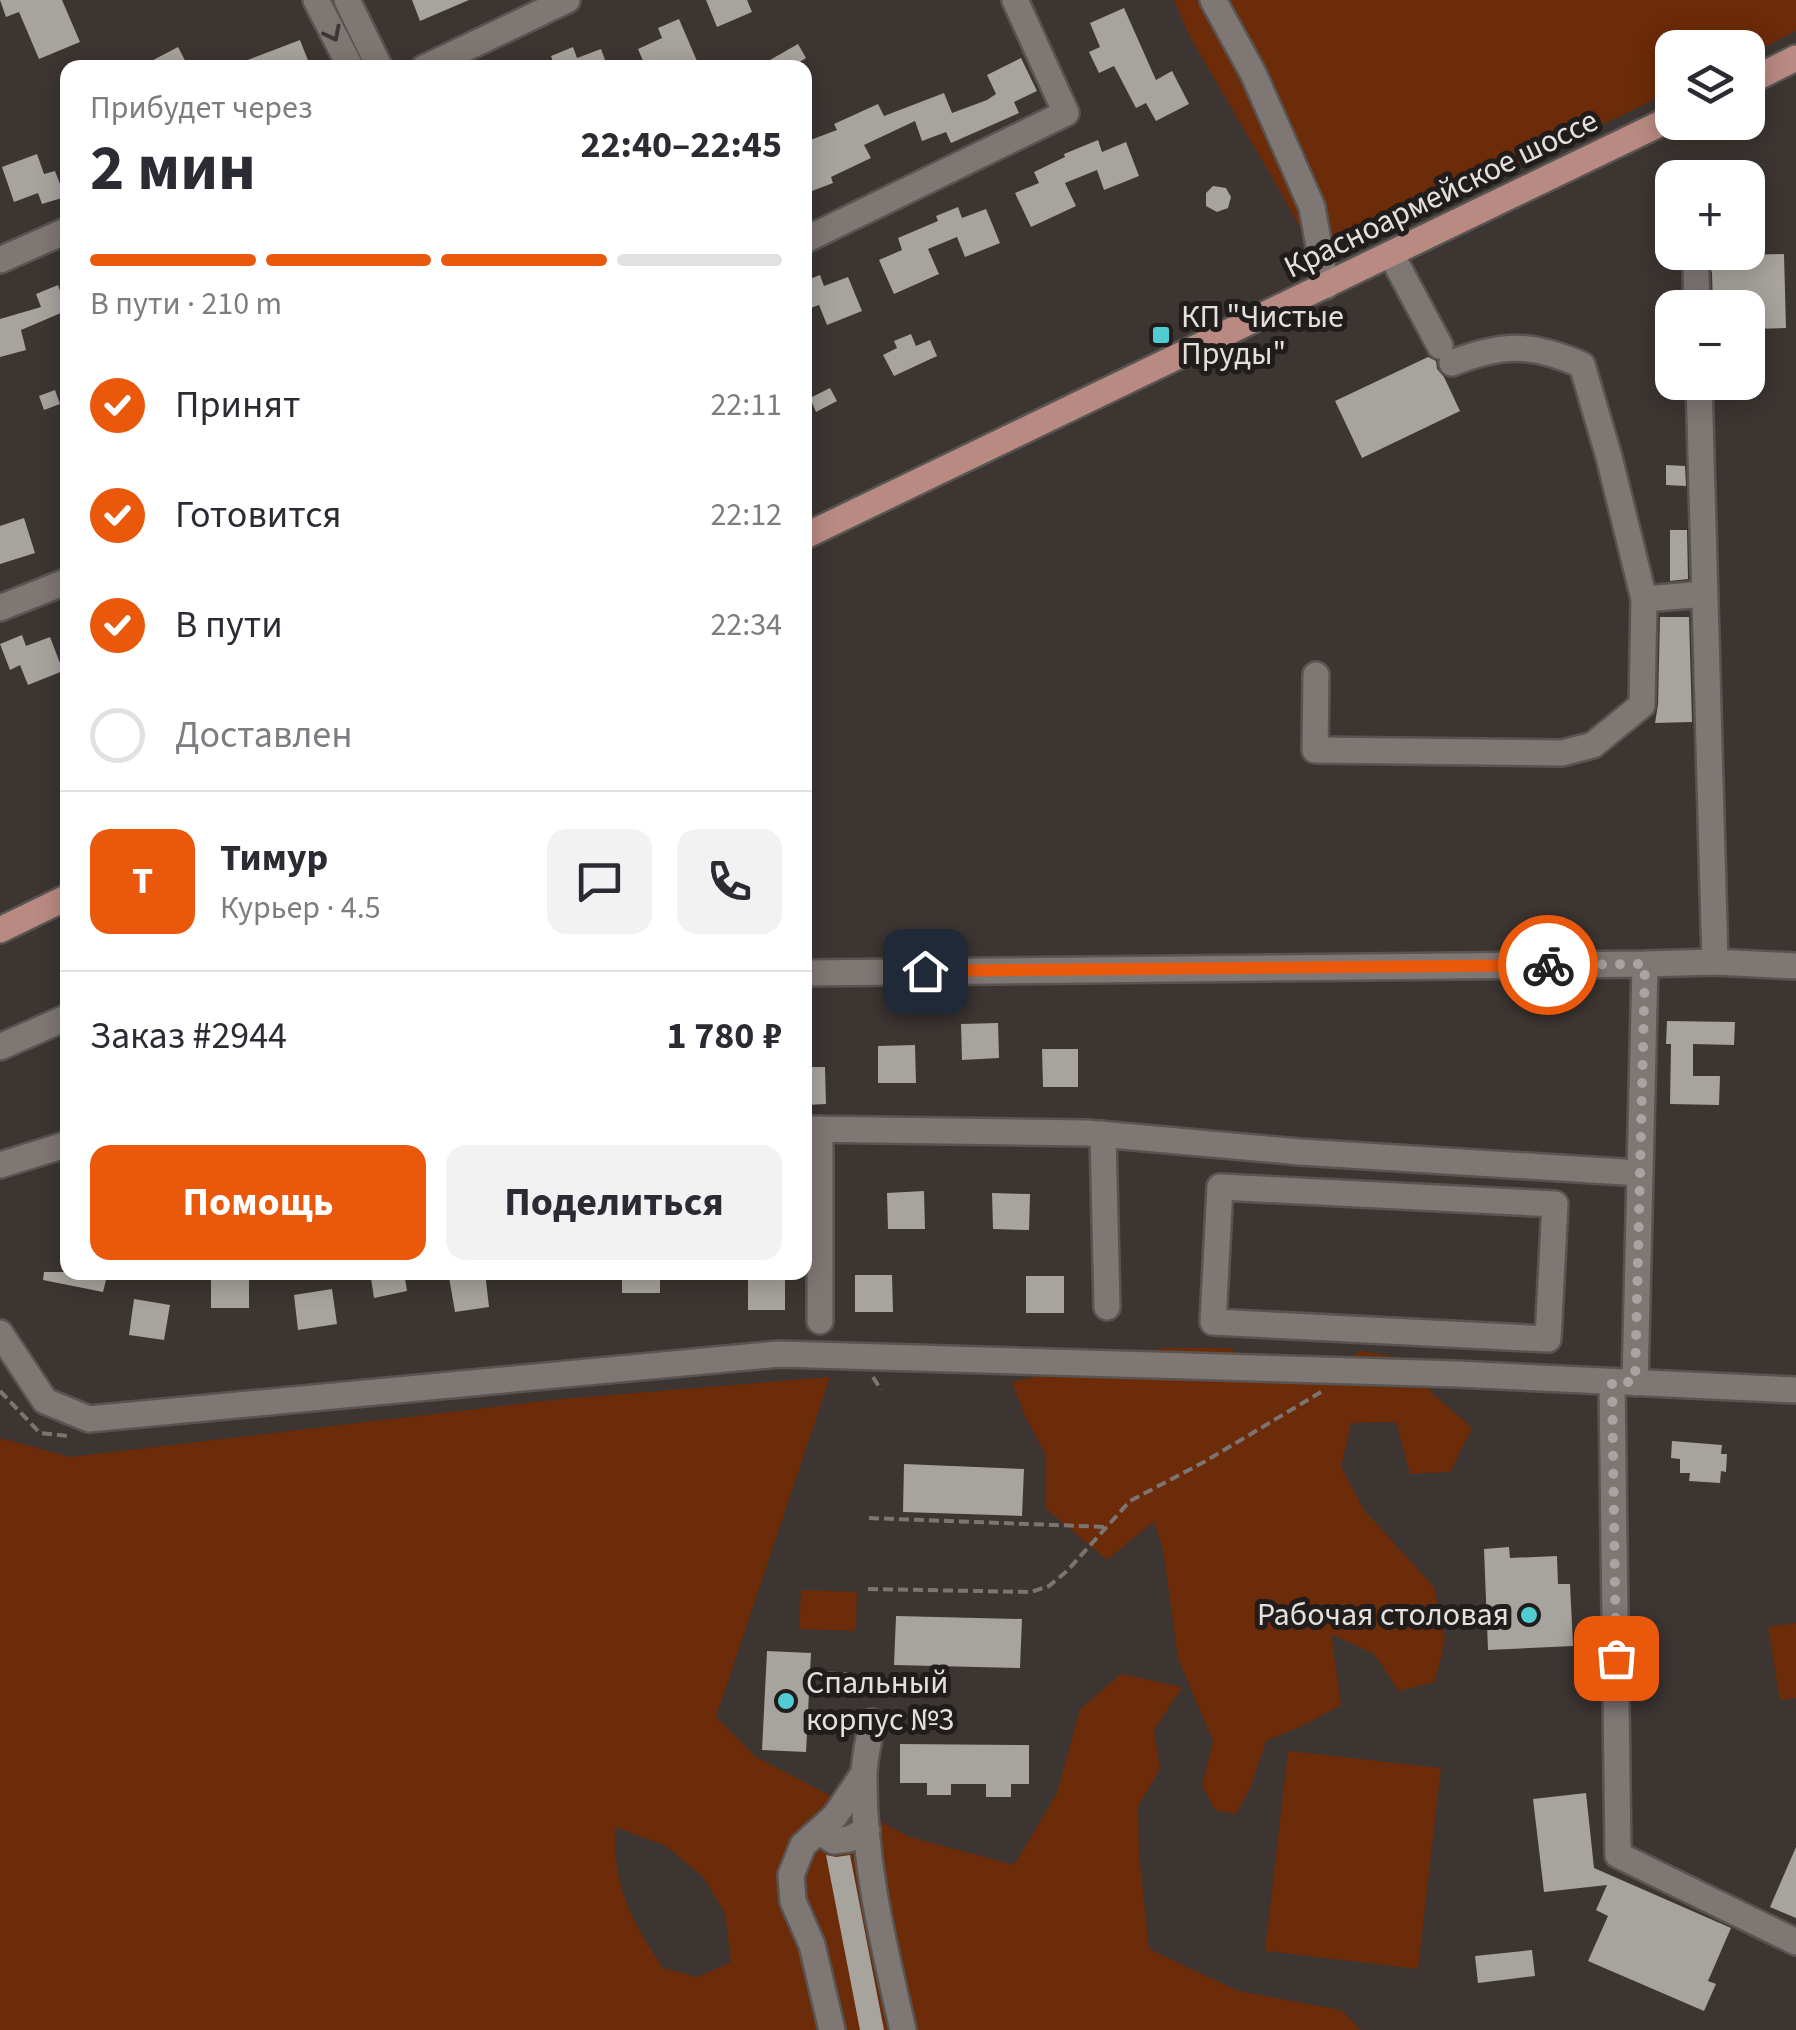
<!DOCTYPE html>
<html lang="ru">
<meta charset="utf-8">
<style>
:root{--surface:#fff;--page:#f2f2f3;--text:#2b2b33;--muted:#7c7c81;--line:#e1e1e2;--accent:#ea580c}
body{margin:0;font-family:"Source Sans 3",sans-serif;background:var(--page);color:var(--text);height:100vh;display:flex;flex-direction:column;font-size:38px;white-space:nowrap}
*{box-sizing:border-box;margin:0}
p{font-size:32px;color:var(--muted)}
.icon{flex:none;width:55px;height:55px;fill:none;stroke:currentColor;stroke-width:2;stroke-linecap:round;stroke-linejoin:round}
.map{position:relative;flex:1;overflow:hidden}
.side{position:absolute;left:60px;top:60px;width:752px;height:1220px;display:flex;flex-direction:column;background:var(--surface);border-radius:20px;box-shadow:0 5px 25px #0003}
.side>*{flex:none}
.tools{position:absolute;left:1655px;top:30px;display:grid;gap:20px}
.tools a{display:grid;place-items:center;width:110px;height:110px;border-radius:20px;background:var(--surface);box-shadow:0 5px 25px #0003;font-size:50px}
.pin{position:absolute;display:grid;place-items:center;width:85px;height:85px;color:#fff;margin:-42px;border-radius:20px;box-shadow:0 5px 15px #0006}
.courier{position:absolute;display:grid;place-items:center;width:100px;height:100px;margin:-50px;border:8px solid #ea580c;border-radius:50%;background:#fff;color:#222;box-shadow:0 2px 12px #0007}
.head em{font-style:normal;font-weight:700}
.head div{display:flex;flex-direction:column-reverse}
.head{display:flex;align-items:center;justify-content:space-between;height:170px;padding:0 30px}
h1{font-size:65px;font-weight:700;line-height:75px}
.bar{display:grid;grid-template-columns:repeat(4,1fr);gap:15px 10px;align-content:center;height:120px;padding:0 30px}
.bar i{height:12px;border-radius:8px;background:var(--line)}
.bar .current{background:var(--accent)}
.bar p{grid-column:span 4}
.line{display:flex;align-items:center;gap:25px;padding:0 30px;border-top:2px solid var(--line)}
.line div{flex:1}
.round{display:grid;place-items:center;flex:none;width:105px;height:105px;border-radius:20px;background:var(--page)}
ol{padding:0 30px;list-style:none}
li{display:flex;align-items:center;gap:30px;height:110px}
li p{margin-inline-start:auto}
li .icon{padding:10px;border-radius:50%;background:var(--accent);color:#fff;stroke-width:4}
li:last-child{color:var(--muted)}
li i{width:55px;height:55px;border:5px solid var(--line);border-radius:50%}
.primary-button{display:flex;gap:20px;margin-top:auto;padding:20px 30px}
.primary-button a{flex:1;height:115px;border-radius:20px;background:var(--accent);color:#fff;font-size:40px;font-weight:700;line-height:115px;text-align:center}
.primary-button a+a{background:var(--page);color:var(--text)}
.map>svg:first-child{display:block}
.green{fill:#6c2b09;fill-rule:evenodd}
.building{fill:#a7a39d}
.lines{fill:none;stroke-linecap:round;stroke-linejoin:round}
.minor-casing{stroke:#585451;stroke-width:30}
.major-casing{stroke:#585451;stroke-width:30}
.path{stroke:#7b7572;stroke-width:4;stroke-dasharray:10 5;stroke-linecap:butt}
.minor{stroke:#7f7774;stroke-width:25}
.major{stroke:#b98a82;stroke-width:25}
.oneway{stroke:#3c3836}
.done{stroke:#a9a4a2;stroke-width:10;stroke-dasharray:0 18}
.route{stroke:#ea580c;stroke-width:12}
.poi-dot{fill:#51ccd3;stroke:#201d1c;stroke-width:4}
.labels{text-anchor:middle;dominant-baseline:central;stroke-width:10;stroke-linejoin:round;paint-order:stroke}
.street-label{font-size:32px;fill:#e4e0de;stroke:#201d1c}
.poi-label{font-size:32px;fill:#e4e0de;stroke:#201d1c;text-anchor:start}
</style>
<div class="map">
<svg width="1796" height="2030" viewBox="0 0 1796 2030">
<rect width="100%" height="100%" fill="#3c3532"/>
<path class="green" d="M1174,0H1796V31L1748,55V48H1672V91L1318,261L1280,191L1190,37Z
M1162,1348H1229L1306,1382L1361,1351L1408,1359L1433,1394L1472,1428L1450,1472L1410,1474L1396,1422L1351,1423L1341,1467L1364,1510L1434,1587L1445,1639L1435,1682L1399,1691L1374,1654L1331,1634L1341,1705L1302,1726L1266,1741L1251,1786L1236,1814L1215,1810L1202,1786L1213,1741L1178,1658L1163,1549L1154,1521L1107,1560L1045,1508V1454L1024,1414L1012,1382Z
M830,1377L716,1717L756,1757L910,1837L1014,1865L1057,1793L1080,1709L1121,1674L1182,1687L1154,1730L1160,1769L1138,1806L1139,1855L1149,1949L1238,1991L1341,2010L1361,2030H0V1438L70,1457L561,1399ZM615,1827L666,1846L703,1877L725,1913L731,1962L697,1977L663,1968C631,1920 613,1887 615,1827Z
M801,1590L857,1592L856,1631L799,1629Z
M1796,1623V1698L1780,1700L1768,1627Z
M1288,1751L1441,1768L1418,1969L1265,1951Z"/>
<path class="building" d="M0,0H62L80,42L39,59L19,12L6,17Z
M412,0H469L420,21Z
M706,0H747L752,12L717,27Z
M1124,8L1156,80L1172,71L1189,104L1156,121L1146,103L1136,108L1114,66L1099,73L1089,52L1100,47L1090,23Z
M679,19L697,61L682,68H646L638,49L662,38L658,28Z
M300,40L311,68H232V66Z
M798,44L806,58L790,68H756Z
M178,47L189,68H138Z
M573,47L577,58L601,49L608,68H555L551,56Z
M1021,58L1037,91L1014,102L1019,113L951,143L946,132L922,141L915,121L864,145L871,158L831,177L833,183L812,191L805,173V142L837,130L834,124L878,104L884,116L944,93L952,113L987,100L996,94L987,75Z
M1098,140L1102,152L1126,142L1139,176L1104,190L1097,170L1065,183L1076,206L1031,227L1015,193L1039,183L1034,172L1065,157L1064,154Z
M37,154L44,174L55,171L65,197L42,204L38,193L14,202L2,167Z
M1213,186L1226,188L1231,197L1228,208L1217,212L1206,206V193Z
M958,207L962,218L986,209L1000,243L965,257L957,237L928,249L939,274L894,294L879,260L902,250L898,238L938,221L936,216Z
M1784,254L1786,328L1748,329V308H1713L1712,273L1707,256Z
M820,275L824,286L848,277L862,311L827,325L819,305L805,310V281Z
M58,285L62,296L68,294V310L21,330L26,350L0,357V319L41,307L36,294Z
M911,334L916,346L930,340L937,356L894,376L883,355L897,348L894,341Z
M1428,357L1436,361L1437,369L1444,377L1460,411L1362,458L1335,401Z
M830,388L837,401L816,412L810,398Z
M55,390L60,404L44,410L39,396Z
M1666,465L1685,466L1686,486L1666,485Z
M24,518L35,553L0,564V526Z
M1670,530H1687L1688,579L1670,581Z
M1660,617H1689L1692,722L1655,723L1658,705Z
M22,635L26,646L50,637L63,671L28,685L20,665L10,670L0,644Z
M1667,1021L1735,1022L1734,1045L1693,1044V1076H1720L1719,1105L1670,1104L1671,1044H1666Z
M998,1023L999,1058L962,1060L961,1024Z
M915,1045L916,1083H878V1046Z
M1042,1049H1078V1087H1043Z
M805,1067H825L826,1104L805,1105Z
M924,1191L925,1229H888L887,1193Z
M992,1193L1030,1194L1029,1230L993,1229Z
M44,1272H108L103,1292L43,1280Z
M211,1272H249V1308H211Z
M370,1272H404L407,1291L374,1298Z
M485,1272L489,1307L455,1312L449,1277Z
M622,1272H660V1293H622Z
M748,1273H785V1310H748Z
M855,1275H892L893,1312H855Z
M1026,1276H1064V1313H1026Z
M332,1289L337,1324L298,1330L294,1295Z
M134,1299L170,1305L164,1340L129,1335Z
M1672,1441L1722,1445L1721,1454H1727L1726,1472L1721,1471L1720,1483L1689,1481L1690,1473H1680V1459L1671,1458Z
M904,1464L1024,1469L1022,1516L903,1512Z
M1509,1547L1510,1558L1557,1556L1558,1584H1570L1573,1646L1488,1650L1484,1549Z
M896,1616L1022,1619L1020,1668L894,1665Z
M767,1651L811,1653L806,1752L762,1750Z
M900,1744L1029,1745V1784H1011V1797H986V1784H951V1795H927V1783H900Z
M1586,1793L1594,1868L1731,1928L1708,1981L1716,1984L1704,2011L1588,1961L1608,1916L1596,1910L1607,1885L1544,1892L1533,1799Z
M1796,1847V1918L1770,1907Z
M826,1855L836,1857L850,1855L884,2030H860Z
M1532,1950L1535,1976L1478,1983L1475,1956Z"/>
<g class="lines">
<defs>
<path id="minor" d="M316,0L351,68
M347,0L380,68
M1213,0L1253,73L1312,207L1326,286
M424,68L567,0
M805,240L1066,113L1015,0
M1391,254L1440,346
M0,260L68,230
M1696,273L1697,308
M1699,382L1715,962
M1644,599L1705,594
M0,608L68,581
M1316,675L1315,750L1562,753L1593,745L1642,705L1644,599L1609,457L1582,365C1532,343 1503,343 1452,363
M1645,964L1715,962L1796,966
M805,973L1645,964L1635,1383
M0,1047L68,1017
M805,1129L1088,1133L1300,1152L1640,1173
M820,1129V1321
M1103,1134L1107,1307
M0,1165L68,1144
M1220,1187L1555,1204L1548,1339L1213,1322Z
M0,1333L45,1401L89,1419L779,1354L1456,1374L1796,1390
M1612,1382L1618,1855L1796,1942
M872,1722C869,1740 864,1759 864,1776C863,1863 884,1946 903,2030
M819,1831L834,1841L849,1839L867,1830
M832,2030L812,1945L793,1901L791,1875L803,1845L835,1816L864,1773"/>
<path id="major" d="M1748,82L1796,58
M805,536L1672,118
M0,930L68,897"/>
</defs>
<use href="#minor" class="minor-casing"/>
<use href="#major" class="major-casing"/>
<path class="path" d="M873,1377L881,1390
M0,1391L40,1433L68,1436
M869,1518L1107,1527
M868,1589L1031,1592L1049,1586L1067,1571L1130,1501L1204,1462L1321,1392
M814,1673L871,1675"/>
<use href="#minor" class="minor"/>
<use href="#major" class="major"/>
</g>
<defs><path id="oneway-chevron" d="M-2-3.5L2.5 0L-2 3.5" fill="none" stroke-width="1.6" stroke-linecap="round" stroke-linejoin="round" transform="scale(2.5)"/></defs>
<use class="oneway" href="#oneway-chevron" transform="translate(333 34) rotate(63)"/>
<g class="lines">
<path class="done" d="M1548,965L1645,964L1635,1382H1612L1616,1658"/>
<path class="route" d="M925,971L1548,965"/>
</g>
<g class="poi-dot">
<rect x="1151" y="325" width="20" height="20" rx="5"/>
<circle cx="1529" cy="1615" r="10"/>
<circle cx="786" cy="1701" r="10"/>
</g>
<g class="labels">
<g class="street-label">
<text transform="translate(1441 194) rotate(-26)">Красноармейское шоссе</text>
</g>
<g class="poi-label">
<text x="1181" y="317">КП "Чистые<tspan x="1181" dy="37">Пруды"</tspan></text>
<text x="1509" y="1615" text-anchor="end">Рабочая столовая</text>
<text x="806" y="1683">Спальный<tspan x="806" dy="37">корпус №3</tspan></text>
</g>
</g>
</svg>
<div class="tools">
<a><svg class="icon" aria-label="layers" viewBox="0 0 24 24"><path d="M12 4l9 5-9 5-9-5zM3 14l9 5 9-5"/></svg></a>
<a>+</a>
<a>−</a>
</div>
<div class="pin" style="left:1616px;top:1658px;background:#ea580c"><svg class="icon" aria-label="bag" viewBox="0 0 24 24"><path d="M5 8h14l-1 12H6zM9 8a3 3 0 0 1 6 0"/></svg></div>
<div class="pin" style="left:925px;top:971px;background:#1f2937"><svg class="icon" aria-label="home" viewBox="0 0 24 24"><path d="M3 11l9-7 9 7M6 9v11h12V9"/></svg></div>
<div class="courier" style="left:1548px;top:965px"><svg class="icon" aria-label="bike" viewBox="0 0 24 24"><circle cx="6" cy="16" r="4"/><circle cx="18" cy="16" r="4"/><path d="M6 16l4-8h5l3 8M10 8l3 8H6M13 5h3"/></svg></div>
<section class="side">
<div class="head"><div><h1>2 мин</h1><p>Прибудет через</p></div><em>22:40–22:45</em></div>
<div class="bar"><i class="current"></i><i class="current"></i><i class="current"></i><i></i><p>В пути · 210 m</p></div>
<ol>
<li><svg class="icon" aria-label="check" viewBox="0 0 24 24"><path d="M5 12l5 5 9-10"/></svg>Принят<p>22:11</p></li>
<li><svg class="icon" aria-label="check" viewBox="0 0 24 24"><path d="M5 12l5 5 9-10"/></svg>Готовится<p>22:12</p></li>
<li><svg class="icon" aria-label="check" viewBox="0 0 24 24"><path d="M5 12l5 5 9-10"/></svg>В пути<p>22:34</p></li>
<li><i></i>Доставлен</li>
</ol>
<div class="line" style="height:180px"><b class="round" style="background:var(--accent);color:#fff">Т</b><div><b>Тимур</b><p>Курьер · 4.5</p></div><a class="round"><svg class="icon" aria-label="chat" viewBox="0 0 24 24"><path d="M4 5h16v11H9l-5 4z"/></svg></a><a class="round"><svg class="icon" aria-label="phone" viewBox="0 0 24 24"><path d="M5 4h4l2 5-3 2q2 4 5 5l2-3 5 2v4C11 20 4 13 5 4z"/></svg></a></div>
<div class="line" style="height:130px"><div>Заказ #2944</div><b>1 780 ₽</b></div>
<div class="primary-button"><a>Помощь</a><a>Поделиться</a></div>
</section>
</div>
